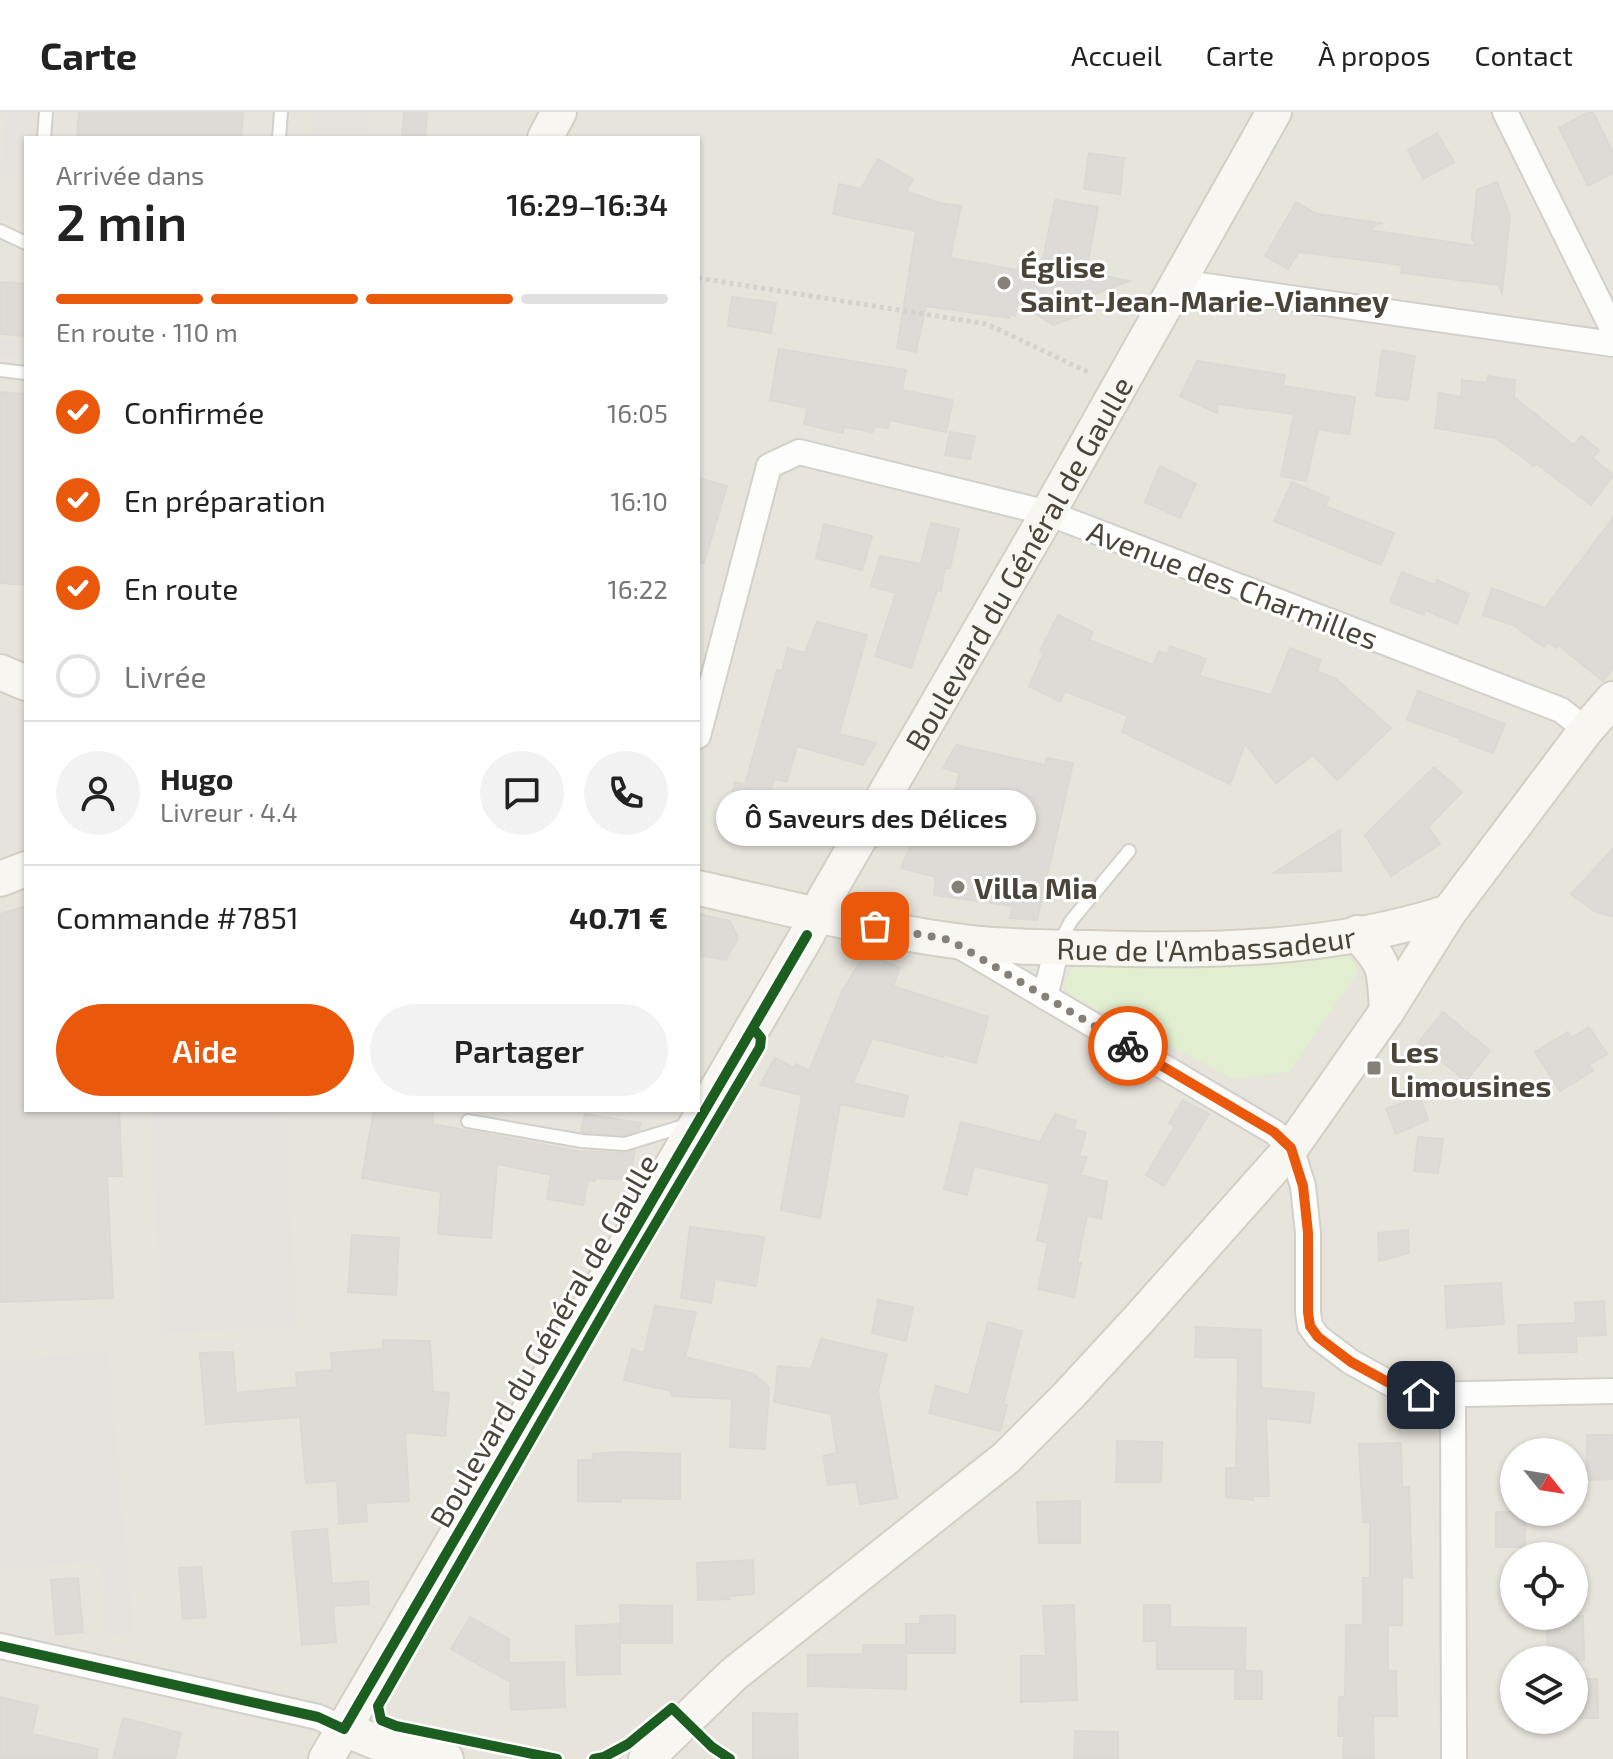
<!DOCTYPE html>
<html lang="fr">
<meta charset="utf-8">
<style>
:root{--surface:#fff;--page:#f2f2f2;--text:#222;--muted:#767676;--line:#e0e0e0;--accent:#ea580c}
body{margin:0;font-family:"Exo 2",sans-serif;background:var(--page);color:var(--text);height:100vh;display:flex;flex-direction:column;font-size:30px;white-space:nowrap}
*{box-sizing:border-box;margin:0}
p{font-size:26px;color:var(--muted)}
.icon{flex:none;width:44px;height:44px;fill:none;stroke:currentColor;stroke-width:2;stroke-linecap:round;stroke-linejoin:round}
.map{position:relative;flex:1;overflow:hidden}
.panel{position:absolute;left:24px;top:24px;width:676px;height:976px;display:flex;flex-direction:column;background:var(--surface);border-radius:0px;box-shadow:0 2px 6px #0004}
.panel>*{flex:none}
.needle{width:52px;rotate:120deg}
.buttons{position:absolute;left:1500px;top:1326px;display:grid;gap:16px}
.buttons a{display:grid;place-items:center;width:88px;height:88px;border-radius:50%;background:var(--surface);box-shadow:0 2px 6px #0004;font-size:40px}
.pin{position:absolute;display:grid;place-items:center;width:68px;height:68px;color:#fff;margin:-34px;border-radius:16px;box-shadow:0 4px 12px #0006}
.courier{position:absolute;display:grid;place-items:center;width:80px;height:80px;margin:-40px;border:6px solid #ea580c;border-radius:50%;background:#fff;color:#222;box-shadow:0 2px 10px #0007}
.bubble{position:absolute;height:56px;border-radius:28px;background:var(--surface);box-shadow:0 2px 6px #0004;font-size:26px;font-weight:600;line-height:56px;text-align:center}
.summary em{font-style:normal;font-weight:600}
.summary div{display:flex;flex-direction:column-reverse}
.summary{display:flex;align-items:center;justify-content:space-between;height:136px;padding:0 32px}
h1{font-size:52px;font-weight:600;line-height:60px}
.bar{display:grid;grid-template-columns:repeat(4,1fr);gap:12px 8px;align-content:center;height:96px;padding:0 32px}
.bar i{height:10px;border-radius:6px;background:var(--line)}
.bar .current{background:var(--accent)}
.bar p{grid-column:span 4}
.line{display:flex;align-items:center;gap:20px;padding:0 32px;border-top:2px solid var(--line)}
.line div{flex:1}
.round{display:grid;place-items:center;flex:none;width:84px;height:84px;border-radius:42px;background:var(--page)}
ol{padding:0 32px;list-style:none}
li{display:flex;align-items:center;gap:24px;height:88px}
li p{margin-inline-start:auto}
li .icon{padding:8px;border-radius:50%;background:var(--accent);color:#fff;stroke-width:4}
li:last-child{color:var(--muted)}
li i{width:44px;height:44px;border:4px solid var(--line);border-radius:50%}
.button{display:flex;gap:16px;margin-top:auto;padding:16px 32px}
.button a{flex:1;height:92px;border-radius:48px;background:var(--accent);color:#fff;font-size:32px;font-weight:600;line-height:92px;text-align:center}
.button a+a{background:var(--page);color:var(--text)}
header{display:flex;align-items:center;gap:48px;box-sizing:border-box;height:112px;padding:0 40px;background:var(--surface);border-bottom:2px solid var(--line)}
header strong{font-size:38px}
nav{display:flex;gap:44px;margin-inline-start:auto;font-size:28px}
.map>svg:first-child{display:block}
.residential{fill:#e7e4dc;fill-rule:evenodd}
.green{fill:#e1eecf}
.parking{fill:#e6e3df}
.building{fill:#dedbd6;stroke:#dcd9d4;stroke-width:2}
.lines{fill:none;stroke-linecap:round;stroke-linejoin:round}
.lane-casing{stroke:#d2d0cb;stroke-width:16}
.street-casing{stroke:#d2d0cb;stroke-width:28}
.secondary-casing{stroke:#d3cfc5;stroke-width:38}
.path{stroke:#d3d2cc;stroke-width:5;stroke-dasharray:4 4;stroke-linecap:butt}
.lane{stroke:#fdfdfc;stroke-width:12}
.street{stroke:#fdfdfc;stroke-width:24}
.secondary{stroke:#f7f6f1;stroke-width:34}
.cycleway-casing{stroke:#fff;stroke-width:15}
.cycleway{stroke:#1b5e20;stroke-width:10}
.done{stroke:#868178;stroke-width:8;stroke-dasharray:0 14.4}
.route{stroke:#ea580c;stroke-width:10}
.poi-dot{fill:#868178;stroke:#fff;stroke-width:3}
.labels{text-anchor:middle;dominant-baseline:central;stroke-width:6;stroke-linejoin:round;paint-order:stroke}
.poi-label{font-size:30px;font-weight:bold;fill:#4b4439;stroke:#fff;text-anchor:start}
.street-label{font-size:30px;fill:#4b4439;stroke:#fff}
</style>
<header>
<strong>Carte</strong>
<nav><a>Accueil</a><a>Carte</a><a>À propos</a><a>Contact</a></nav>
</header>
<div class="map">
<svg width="1613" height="1647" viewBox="0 0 1613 1647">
<rect width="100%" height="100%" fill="#f4f2ee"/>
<path class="residential" d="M0,0H1613V1647H0ZM26,26H698V998H26ZM1514,1340H1574V1400H1514ZM1514,1444H1574V1504H1514ZM1514,1548H1574V1608H1514Z"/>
<path class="green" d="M1342,840L1356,851L1358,860L1289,960L1234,967L1070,883L1064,873C1069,860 1072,852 1087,848L1285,850Z"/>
<path class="parking" d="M6,0H37L35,26H26V64L1,61Z
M315,0H387L370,1L367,26H312Z
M0,227L26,229V246L0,244Z
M0,589L26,598V736L0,742Z
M150,998H285L297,1214L162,1222Z
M108,1239L134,1521L107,1524L100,1449L0,1458V1249Z"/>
<path class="building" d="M79,0H243L241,26H77Z
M404,0H427L425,26H402Z
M1589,0H1593L1613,40V61L1588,74L1559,16Z
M1437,21L1454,50L1423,67L1408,38Z
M1089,41L1124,46L1120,82L1084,77Z
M878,47L913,67L906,79L939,91L961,94L950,146L1018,158L1020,148L1042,152L1055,88L1098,95L1086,160L1129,169L1084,186L1086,193L1080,197L1081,203L1053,213L1017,190L1015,204L1010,202L1009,206L926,194L916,240L897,236L916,119L833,102L839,72L861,77Z
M1497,70L1510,104L1502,181L1498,173L1401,161L1402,153L1299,140L1288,157L1265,144L1296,90L1317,102L1381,111L1369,118L1476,134L1472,126L1477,78Z
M0,170L26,172V224L0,222Z
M732,185L776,191L771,221L728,214Z
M779,237L906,258L902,278L953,288L946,320L889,308L888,316L875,314L873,320L844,315L843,321L804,312L808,296L770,288Z
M1382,238L1415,244L1408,288L1376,284Z
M1197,249L1285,263L1283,274L1355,285L1349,322L1318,317L1306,369L1281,364L1294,302L1218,292L1217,301L1180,284Z
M1488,264L1515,268L1514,285L1574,333L1581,324L1599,338L1593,346L1613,363L1591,393L1536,351L1534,354L1496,326L1435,316L1439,281L1461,285L1462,268L1487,271Z
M0,280L26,282V473L0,471Z
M950,320L975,324L970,347L945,343Z
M1160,354L1196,372L1180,406L1145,390Z
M698,366L727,374L704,451L698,450Z
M1292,370L1329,386L1325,394L1394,421L1381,453L1274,409Z
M1613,406V556L1603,569L1558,533L1556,536L1548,530L1544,535L1513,513L1483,503L1492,476L1545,496Z
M931,411L959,417L950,456H945L941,479L937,478L911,556L875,544L896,481L871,474L880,444L921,452Z
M824,412L872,424L862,458L816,446Z
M1402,460L1435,473L1437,468L1469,482L1457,512L1425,498L1424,503L1390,490Z
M1058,503L1093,520L1089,528L1153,553L1159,539L1167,542L1170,534L1206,547L1199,564L1271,583L1290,536L1321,548L1317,559L1336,567L1391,616L1337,668L1313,643L1276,671L1245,632L1230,672L1122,620L1128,604L1065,579L1060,590L1029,574L1044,541L1040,539Z
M817,510L867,523L839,622L876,631L863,653L797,634L787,670L774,667L758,726L723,717L735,670L745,673L777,558L782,559L788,536L805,541Z
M1418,579L1505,612L1493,641L1460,629L1462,627L1407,608Z
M956,633L1045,653L1047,646L1073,651L1037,808L1010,806L1013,794L934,783L936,765L901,756L912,731L916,732L922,708L944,714L960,661L943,656Z
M1434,655L1462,680L1428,715L1440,732L1391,764L1365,723Z
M1340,718L1341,759L1274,761Z
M1613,737V805L1596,800L1571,782Z
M26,794V998H119L122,1064H107L113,1186L0,1190V802Z
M698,802L730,809L738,826L726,848L698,843Z
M866,841L900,856L893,874L988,905L976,951L943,942V945L872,926L853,971L908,984L903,1005L840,992L820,1106L781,1098L802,983L760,973L775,946L794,956L796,952L809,959L843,877Z
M1443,900L1490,939L1466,969L1418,931Z
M1589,915L1607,942L1589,953L1593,959L1560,979L1535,940L1568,920L1571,926Z
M1420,984L1428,1008L1396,1022L1386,997Z
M1183,988L1209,1002L1164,1074L1146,1063L1175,1014L1169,1011Z
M374,998H434L432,1012L577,1039L624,1041L635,1038L629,1068L595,1066V1069L588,1068L583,1093L547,1087L551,1063L497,1052L491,1126L438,1122L441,1080L362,1066Z
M585,1002L641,1011L639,1018L624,1023L581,1020Z
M1055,1002L1076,1009L1074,1017L1086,1021L1079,1044L1087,1045L1080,1063L1107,1070L1101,1107L1087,1103L1077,1151H1081L1074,1185L1038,1177L1048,1131L1037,1128L1050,1072L974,1054L967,1083L944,1077L961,1010L1040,1030Z
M1418,1025L1443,1027L1438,1061L1414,1059Z
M690,1115L764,1125L756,1174L715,1167L711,1191L681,1186Z
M1408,1118L1409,1141L1379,1149L1378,1121Z
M352,1123L399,1126L396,1183L348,1180Z
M1501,1171L1504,1212L1447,1216L1445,1174Z
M878,1188L913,1195L906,1229L872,1221Z
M1604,1189L1606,1223L1576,1224L1577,1240L1519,1241L1518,1213L1576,1211L1575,1191Z
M655,1194L696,1200L685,1245L754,1262L769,1276L765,1337L730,1335L732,1287L672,1284L671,1279L624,1268L632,1237L644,1241Z
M988,1210L1022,1219L1003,1292L1007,1293L1000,1319L929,1301L936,1274L969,1283Z
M1196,1215L1261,1218V1276L1314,1281L1310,1311L1266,1306L1269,1384H1253V1388L1226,1385V1356H1236L1238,1246L1195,1245Z
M821,1227L887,1242L878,1279L897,1386L860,1392L856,1370L828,1373L823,1344L837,1341L831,1302L774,1290L778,1254L811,1257Z
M383,1228L430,1229L433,1280L449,1281L445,1324L405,1320L409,1389L366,1391L367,1409L339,1412L337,1369L306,1371L300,1305L206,1312L200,1241L233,1240L236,1281L297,1275L296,1261L332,1258L331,1241L383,1237Z
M1587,1323H1613L1612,1367L1587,1368Z
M1117,1329L1162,1330L1161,1370H1116Z
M1401,1331L1402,1375H1409L1412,1466L1402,1465V1513H1388V1559H1396L1397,1604H1373L1374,1647H1343L1344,1624H1338L1339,1585H1345L1346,1513H1363V1466H1370V1410H1363L1359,1332Z
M621,1340L680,1342V1387L621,1386V1390L578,1389V1348H593V1342Z
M1080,1389V1431H1039L1037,1390Z
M1496,1400H1525V1435H1496Z
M327,1417L332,1472L368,1469L369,1492L333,1494L336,1530L302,1533L292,1420Z
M753,1448L754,1482L730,1484V1487L698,1488L697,1451Z
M201,1455L206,1505L183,1507L179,1456Z
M78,1466L83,1520L56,1523L51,1468Z
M620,1493L672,1494V1531H621Z
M1074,1493L1077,1588L1021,1590V1544H1046L1043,1494Z
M1144,1493H1170V1515L1246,1516L1245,1557H1157V1529H1144Z
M955,1503V1541H906V1577L808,1574V1543L863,1542V1533H906V1512H920V1504Z
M1547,1504H1583L1584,1548H1548Z
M470,1505L509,1527V1551L564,1550L565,1595L511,1598L510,1570L451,1537Z
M620,1512V1562L577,1563L576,1514Z
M1235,1559H1262V1587H1235Z
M1574,1567H1597L1598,1606H1574Z
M0,1585L38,1594L32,1622L98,1637L97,1647H0Z
M753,1601L797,1602L798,1647H753Z
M123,1606L181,1621L175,1647H113Z
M1075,1619L1118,1620V1647H1074Z"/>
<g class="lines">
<defs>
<path id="lane" d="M44,26L46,0
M279,26L281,0
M0,119L26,131
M0,258L26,261
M1059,832L1071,809L1129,739
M468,1009L582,1029L625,1032L687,1013"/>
<path id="street" d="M1505,0L1613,218
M1178,170L1613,232
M698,624L769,354L799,340L1048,401L1561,598L1586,618
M956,832L1274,1020L1291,1036L1303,1074L1308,1121V1200L1310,1214L1318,1225L1351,1250L1404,1279L1421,1283L1613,1279
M1045,885L1057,835
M1453,1283L1454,1647
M0,1534L318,1605L344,1617"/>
<g id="secondary">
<path d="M545,26L559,0"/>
<path d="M0,560L26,571"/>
<path d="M0,767L26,757"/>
<path id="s1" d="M698,776C781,794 864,816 948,828C994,835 1042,835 1088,836C1209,840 1333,838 1449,800"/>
<path d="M1357,821C1387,855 1384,854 1387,899"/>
<path d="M344,1617L391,1636L446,1647"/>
<path id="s2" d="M326,1647L807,823L825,786L1048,401L1274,0"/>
<path d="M646,1647L734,1562L1006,1346L1068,1284L1139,1207L1291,1036L1387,899L1449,800L1586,618L1613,587"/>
</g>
</defs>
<use href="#lane" class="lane-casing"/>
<use href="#street" class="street-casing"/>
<use href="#secondary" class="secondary-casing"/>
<path class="path" d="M698,166L987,212L1090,261"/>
<use href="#lane" class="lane"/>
<use href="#street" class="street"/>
<use href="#secondary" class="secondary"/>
<defs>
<path id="cycleway" d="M0,1534L318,1605L344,1617L807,823
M557,1647L396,1614L381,1608L378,1594L627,1160L760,935L761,926L753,916
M594,1647L604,1645L628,1632L672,1596L712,1635L730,1647"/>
</defs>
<use href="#cycleway" class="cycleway-casing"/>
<use href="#cycleway" class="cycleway"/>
</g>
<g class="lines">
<path class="done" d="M875,814L950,828L1128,934"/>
<path class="route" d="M1128,934L1274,1020L1291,1036L1303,1074L1308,1121V1200L1310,1214L1318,1225L1351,1250L1404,1279L1421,1283"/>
</g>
<g class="poi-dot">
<circle cx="1004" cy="171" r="8"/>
<circle cx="958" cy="775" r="8"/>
<rect x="1366" y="948" width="16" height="16" rx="4"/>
</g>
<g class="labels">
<g class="poi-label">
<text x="1020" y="154">Église<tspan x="1020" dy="34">Saint-Jean-Marie-Vianney</tspan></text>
<text x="974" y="775">Villa Mia</text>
<text x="1390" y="939">Les<tspan x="1390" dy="34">Limousines</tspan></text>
</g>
<g class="street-label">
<text stroke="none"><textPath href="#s2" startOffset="1382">Boulevard du Général de Gaulle</textPath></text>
<text transform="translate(1233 472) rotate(21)">Avenue des Charmilles</text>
<text stroke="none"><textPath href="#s1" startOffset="514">Rue de l'Ambassadeur</textPath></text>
<text transform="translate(543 1228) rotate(-60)">Boulevard du Général de Gaulle</text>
</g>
</g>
</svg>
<div class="buttons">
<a><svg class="needle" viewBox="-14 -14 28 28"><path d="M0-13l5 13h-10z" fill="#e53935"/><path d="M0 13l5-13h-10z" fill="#767676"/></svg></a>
<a><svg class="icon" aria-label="locate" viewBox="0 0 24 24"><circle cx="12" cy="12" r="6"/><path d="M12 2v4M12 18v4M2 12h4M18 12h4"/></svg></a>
<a><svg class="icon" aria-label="layers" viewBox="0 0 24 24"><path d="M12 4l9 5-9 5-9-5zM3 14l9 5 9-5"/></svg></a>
</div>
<div class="pin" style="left:875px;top:814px;background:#ea580c"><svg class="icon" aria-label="bag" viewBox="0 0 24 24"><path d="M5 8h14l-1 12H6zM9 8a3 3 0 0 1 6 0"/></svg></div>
<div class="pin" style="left:1421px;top:1283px;background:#1f2937"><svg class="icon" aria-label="home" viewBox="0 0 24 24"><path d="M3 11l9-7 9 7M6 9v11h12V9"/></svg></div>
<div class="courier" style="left:1128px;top:934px"><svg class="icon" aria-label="bike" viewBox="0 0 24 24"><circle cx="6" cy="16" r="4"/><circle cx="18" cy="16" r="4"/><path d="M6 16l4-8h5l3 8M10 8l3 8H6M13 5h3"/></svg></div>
<div class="bubble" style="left:716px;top:678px;width:320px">Ô Saveurs des Délices</div>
<section class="panel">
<div class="summary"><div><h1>2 min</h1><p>Arrivée dans</p></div><em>16:29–16:34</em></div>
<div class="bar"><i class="current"></i><i class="current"></i><i class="current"></i><i></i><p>En route · 110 m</p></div>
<ol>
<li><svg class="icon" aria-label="check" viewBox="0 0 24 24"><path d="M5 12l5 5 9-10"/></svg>Confirmée<p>16:05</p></li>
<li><svg class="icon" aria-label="check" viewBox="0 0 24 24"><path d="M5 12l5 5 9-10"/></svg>En préparation<p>16:10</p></li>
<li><svg class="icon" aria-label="check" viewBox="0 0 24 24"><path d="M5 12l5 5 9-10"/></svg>En route<p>16:22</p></li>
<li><i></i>Livrée</li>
</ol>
<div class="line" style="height:144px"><a class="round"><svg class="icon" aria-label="person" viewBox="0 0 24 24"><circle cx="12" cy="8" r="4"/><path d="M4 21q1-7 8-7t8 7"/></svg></a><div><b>Hugo</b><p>Livreur · 4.4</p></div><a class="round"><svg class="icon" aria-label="chat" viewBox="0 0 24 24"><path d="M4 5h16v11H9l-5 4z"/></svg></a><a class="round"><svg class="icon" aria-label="phone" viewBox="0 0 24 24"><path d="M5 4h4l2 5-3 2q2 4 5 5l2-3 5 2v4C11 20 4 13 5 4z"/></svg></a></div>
<div class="line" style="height:104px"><div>Commande #7851</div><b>40.71 €</b></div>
<div class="button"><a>Aide</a><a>Partager</a></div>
</section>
</div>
